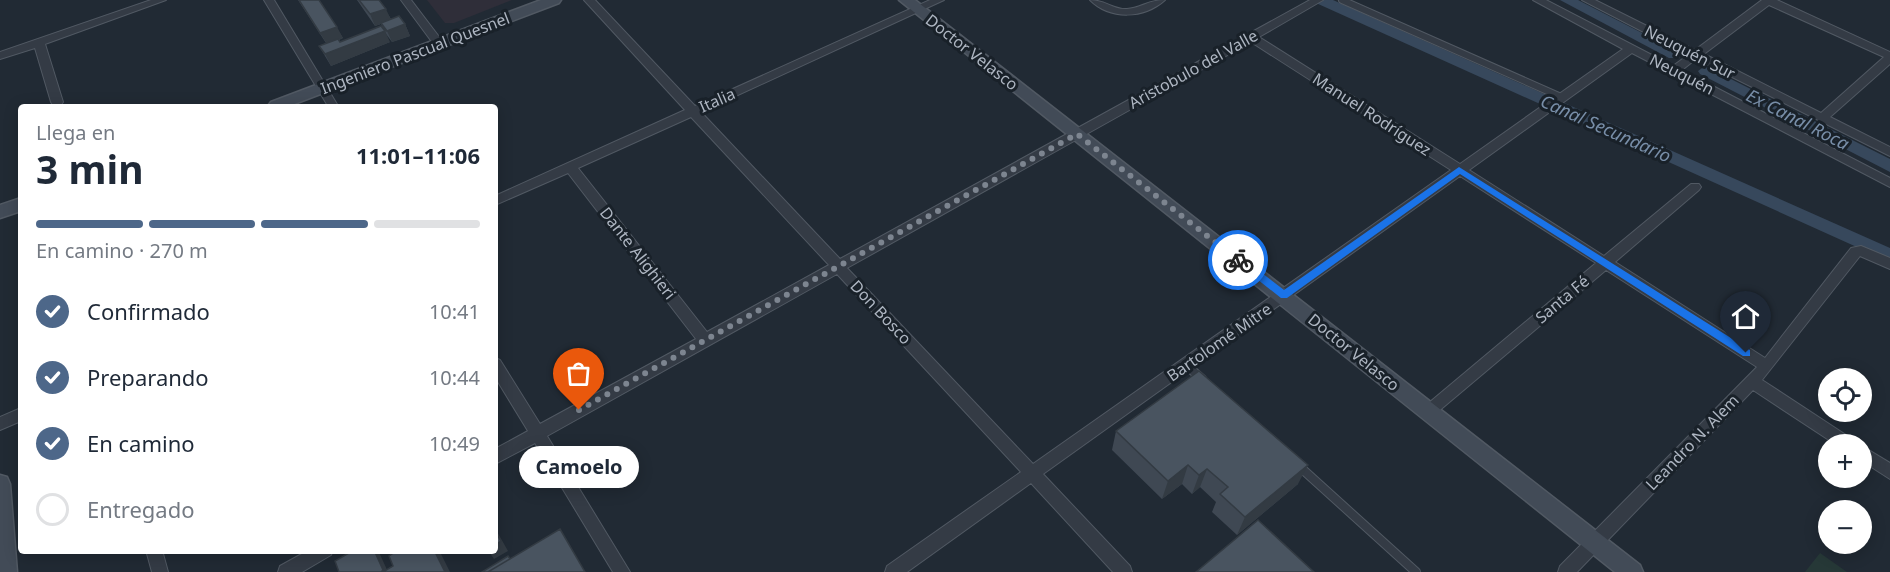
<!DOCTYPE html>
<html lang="es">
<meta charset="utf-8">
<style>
:root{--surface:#fff;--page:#f6f6f7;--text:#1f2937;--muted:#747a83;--line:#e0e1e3;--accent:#4d6789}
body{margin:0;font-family:"Noto Sans",sans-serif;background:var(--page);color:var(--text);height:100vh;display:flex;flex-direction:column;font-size:22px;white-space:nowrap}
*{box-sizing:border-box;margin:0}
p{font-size:20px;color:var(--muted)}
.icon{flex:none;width:33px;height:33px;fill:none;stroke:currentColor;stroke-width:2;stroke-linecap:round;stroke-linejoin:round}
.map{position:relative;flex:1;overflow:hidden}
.sheet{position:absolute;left:18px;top:104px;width:480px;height:450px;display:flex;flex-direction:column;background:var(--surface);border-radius:6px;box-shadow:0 3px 15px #0003}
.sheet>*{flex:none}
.tools{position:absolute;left:1818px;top:368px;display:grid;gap:12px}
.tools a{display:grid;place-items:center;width:54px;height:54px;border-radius:50%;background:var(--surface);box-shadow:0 3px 15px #0003;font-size:30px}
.pin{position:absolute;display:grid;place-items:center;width:51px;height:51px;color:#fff;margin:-62px -26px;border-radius:50% 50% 50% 0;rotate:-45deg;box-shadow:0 0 6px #0007}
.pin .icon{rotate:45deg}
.courier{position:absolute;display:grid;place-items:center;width:60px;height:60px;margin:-30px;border:4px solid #1a73e8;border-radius:50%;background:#fff;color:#222;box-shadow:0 2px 8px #0007}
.bubble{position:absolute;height:42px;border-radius:21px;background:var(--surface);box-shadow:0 3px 15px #0003;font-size:20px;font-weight:700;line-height:42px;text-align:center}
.head em{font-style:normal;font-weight:700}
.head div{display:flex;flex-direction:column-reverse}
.head{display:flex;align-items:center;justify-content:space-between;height:102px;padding:0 18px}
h1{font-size:39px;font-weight:700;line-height:45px}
.bar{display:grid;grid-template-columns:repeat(4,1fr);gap:9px 6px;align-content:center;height:72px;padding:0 18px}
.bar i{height:8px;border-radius:4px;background:var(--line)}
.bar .selected{background:var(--accent)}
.bar p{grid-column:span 4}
ol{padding:0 18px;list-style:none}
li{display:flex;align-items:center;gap:18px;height:66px}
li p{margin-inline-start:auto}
li .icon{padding:6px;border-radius:50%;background:var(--accent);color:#fff;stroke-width:4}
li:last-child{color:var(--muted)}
li i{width:33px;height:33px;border:3px solid var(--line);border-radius:50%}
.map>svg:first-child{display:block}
.medical{fill:#2f2e39}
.green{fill:#263837}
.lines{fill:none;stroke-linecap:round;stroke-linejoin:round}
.canal{fill:#37485c;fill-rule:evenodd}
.service-far1-casing{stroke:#515963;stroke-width:8}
.service-casing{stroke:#515963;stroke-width:10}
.minor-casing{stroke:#515963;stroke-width:2}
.secondary-casing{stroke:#515963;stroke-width:3}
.service-far1{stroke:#343b45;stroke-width:6}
.service{stroke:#343b45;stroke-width:8}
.minor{fill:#343b45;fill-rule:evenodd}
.secondary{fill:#424b57;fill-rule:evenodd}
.wall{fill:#3f4853}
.shaded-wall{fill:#333b43}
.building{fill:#495460;stroke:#333b43;stroke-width:1.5}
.route{fill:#1a73e8}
.done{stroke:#7d8590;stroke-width:6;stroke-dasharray:0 10.8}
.labels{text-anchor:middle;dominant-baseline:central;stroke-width:6;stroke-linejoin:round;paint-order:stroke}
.street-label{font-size:16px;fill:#aeb6c2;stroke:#192129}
.water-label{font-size:18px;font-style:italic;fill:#788ea8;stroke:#192129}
</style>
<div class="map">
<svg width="1890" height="572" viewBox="0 0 1890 572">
<rect width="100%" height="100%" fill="#212a34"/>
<path class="medical" d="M427,0H512L454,23H445Z"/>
<path class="green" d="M1820,553L1847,572H1805Z"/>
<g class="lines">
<path class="canal" d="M1314,0H1333L1890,248V262L1316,3Z
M1560,0H1578L1679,52L1681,55L1679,58H1669Z
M1705,66L1890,159V172L1700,74L1698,71Z"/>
<defs>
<path id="service-far1" d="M1342,0L1561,97"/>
<path id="service" d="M1186,365L1202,379
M1300,467L1416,572"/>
<path id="minor" d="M151,0H166L45,44L63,102L61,105H53L51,102L35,48L0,59V52Z
M264,0H274L338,106H328Z
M401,0H411L443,42V46H435Z
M584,0H595L695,106L930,0H944L701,112L840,259L1310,0H1323L1259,37L1460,164L1623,49L1533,0H1546L1673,66L1688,55L1582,0H1595L1695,50L1762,0H1777L1890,52V64L1830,117L1890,147V156L1696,59L1682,70L1890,178V187L1632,53L1469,170L1604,256L1691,184H1699L1701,187L1699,190L1615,262L1765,358L1851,248L1861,246L1890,258V269L1860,256L1762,380L1852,439L1855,444H1835L1753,390L1577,572H1558L1560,566L1757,367L1606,270L1434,415L1429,417L1424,415L1422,411L1424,407L1596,263L1460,176L1043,474L1130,566L1132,572H1113L1031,483L907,572H885L887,566L1021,472L837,274L547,436L630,572H613L535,443L495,464V449L528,431L495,377V358L500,360L540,424L696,339L568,173L495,205V196L685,110ZM1769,5L1884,57L1821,113L1704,54ZM1251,42L1451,170L1033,464L847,268ZM691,117L829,265L707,332L578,168Z
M1090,0C1105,0 1114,10 1127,9C1141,8 1148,0 1165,0C1144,19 1110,20 1090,0Z
M21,408V421L0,430V417Z
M1862,446L1890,463V479L1862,461Z
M146,550H162L168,572H152Z
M309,550H333L331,555L302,572H278L280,566Z"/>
<path id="secondary" d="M541,0H561L559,3L289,106H268L271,102Z
M899,0H915L1640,565L1643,572H1615Z
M21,198V211L0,218V205Z
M0,475L7,477L10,484L17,572H0Z"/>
</defs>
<use href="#service-far1" class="service-far1-casing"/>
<use href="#service" class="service-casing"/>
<use href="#minor" class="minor-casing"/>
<use href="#secondary" class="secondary-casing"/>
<use href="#service-far1" class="service-far1"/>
<use href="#service" class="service"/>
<use href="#minor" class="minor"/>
<use href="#secondary" class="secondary"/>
</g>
<path class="wall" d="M298,0H319L343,38L339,40L340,42H390L331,66L319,46L326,43Z
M357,0H379L391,19L405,24L410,36L392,42L386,34L381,24L375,26Z
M1116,431L1298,484L1237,535L1212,512L1216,502L1200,487L1192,494L1182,484L1162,499L1112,450Z"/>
<path class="shaded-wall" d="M386,9L391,20L375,26L370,14Z
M405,24L410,36L392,42L387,31Z
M337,27L343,38L327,44L320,33Z
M385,31L390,42L331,66L325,54Z
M1188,465L1182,484L1162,499L1168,481Z
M1308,465L1298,484L1237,535L1245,517Z
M1207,469L1200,487L1192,494L1199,475Z
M495,528L508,551L494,559L488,550H495Z
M374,550H378L388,572H381Z
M434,550H439L450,572H445Z"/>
<path class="building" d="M299,0H319L337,27L320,33Z
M359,0H379L386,9L370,14Z
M399,16L405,24L387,31L381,23Z
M381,26L385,31L325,54L319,46L338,39L340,42Z
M1199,371L1308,465L1245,517L1220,494L1228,487L1207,469L1199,475L1188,465L1168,481L1116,431Z
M1258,520L1314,572H1196Z
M560,529L585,572H488Z
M495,531L501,541L495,545Z
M354,550H374L383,570L381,572H339L335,561Z
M398,550H434L445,572H383L393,566L389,556Z
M508,556L510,559L488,572H482Z"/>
<path class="route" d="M1459,167L1750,350V356H1743L1460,174L1287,298H1281L1233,260L1234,257H1241L1284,290Z"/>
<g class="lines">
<path class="done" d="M579,410L1077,134L1238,260"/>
</g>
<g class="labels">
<g class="street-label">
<text transform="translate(972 52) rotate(38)">Doctor Velasco</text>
<text transform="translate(1690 52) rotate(27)">Neuquén Sur</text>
<text transform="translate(415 53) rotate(-21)">Ingeniero Pascual Quesnel</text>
<text transform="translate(1193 69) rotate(-29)">Aristobulo del Valle</text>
<text transform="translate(1682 74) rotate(27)">Neuquén</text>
<text transform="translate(717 100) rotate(-24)">Italia</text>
<text transform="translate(1372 114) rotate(33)">Manuel Rodríguez</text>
<text transform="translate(638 253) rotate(52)">Dante Alighieri</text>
<text transform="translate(1562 299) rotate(-40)">Santa Fé</text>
<text transform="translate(881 312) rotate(47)">Don Bosco</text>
<text transform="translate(1219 342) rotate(-35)">Bartolomé Mitre</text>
<text transform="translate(1354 352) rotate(39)">Doctor Velasco</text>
<text transform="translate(1692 442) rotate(-46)">Leandro N. Alem</text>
</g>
<g class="water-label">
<text transform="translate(1798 119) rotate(27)">Ex Canal Roca</text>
<text transform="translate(1606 128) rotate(24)">Canal Secundario</text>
</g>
</g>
</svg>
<div class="tools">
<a><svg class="icon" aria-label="locate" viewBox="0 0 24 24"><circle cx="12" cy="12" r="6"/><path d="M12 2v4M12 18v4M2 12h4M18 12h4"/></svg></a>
<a>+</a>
<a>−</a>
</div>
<div class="pin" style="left:579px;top:410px;background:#ea580c"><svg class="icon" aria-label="bag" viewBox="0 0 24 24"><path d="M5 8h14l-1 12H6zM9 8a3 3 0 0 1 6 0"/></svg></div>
<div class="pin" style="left:1746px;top:353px;background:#1f2937"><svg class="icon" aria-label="home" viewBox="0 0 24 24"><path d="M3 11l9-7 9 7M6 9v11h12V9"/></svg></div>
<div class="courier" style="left:1238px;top:260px"><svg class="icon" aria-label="bike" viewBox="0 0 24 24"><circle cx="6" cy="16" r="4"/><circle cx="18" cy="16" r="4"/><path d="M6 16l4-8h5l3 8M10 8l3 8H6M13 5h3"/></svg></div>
<div class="bubble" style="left:519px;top:446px;width:120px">Camoelo</div>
<section class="sheet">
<div class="head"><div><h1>3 min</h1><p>Llega en</p></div><em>11:01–11:06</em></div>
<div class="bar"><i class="selected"></i><i class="selected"></i><i class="selected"></i><i></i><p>En camino · 270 m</p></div>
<ol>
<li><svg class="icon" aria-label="check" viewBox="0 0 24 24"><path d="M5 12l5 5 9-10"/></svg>Confirmado<p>10:41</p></li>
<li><svg class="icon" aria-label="check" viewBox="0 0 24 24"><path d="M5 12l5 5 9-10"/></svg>Preparando<p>10:44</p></li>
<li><svg class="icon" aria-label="check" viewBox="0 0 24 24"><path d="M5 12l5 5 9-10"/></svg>En camino<p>10:49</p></li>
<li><i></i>Entregado</li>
</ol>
</section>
</div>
